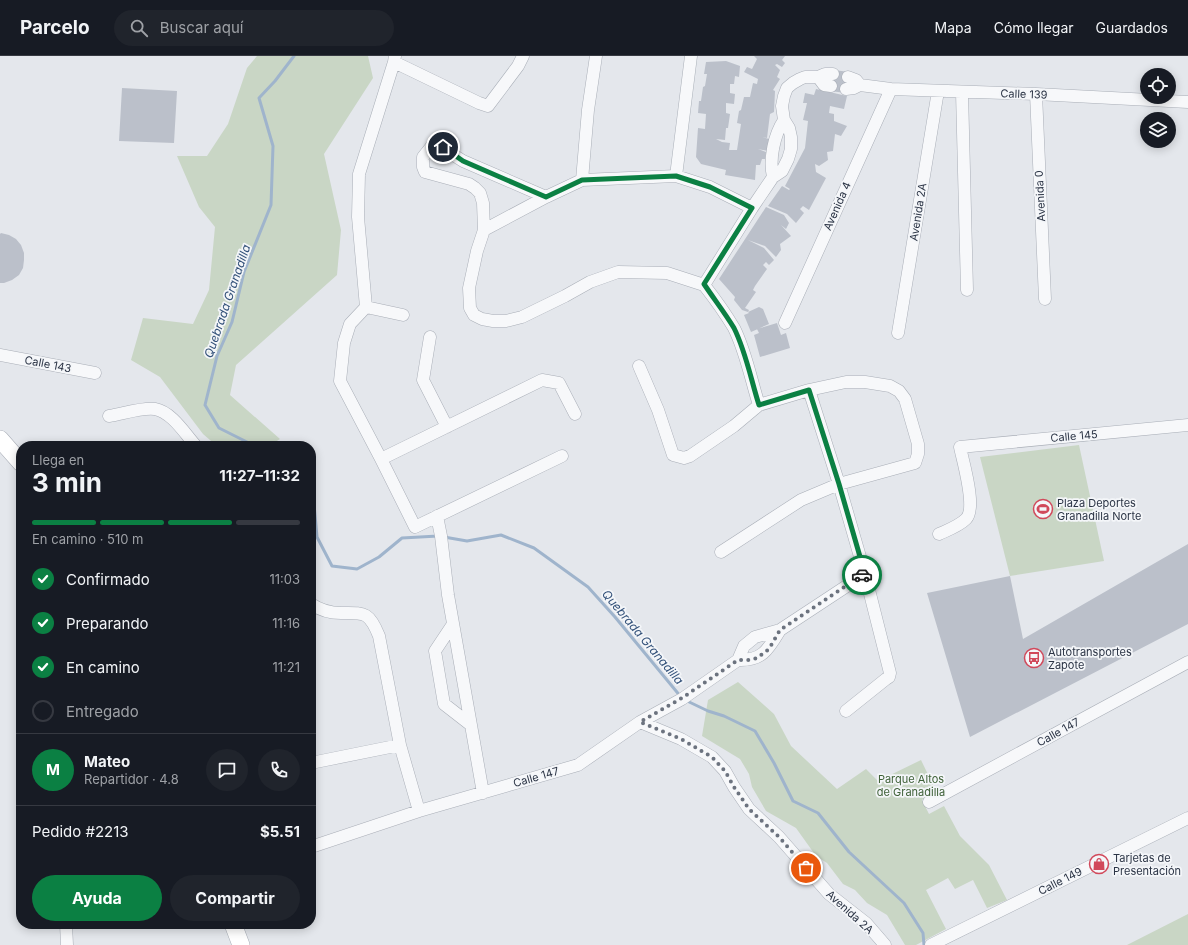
<!DOCTYPE html>
<html lang="es">
<meta charset="utf-8">
<style>
:root{--surface:#171b24;--page:#20242c;--text:#f1f3f6;--muted:#9ea1a6;--line:#363941;--accent:#0b8043}
body{margin:0;font-family:Inter,sans-serif;background:var(--page);color:var(--text);height:100vh;display:flex;flex-direction:column;font-size:15px;white-space:nowrap}
*{box-sizing:border-box;margin:0}
p{font-size:13px;color:var(--muted)}
.icon{flex:none;width:22px;height:22px;fill:none;stroke:currentColor;stroke-width:2;stroke-linecap:round;stroke-linejoin:round}
.map{position:relative;flex:1;overflow:hidden}
.drawer{position:absolute;left:16px;top:385px;width:300px;height:488px;display:flex;flex-direction:column;background:var(--surface);border-radius:16px;box-shadow:0 2px 10px #0003}
.drawer>*{flex:none}
.buttons{position:absolute;left:1140px;top:12px;display:grid;gap:8px}
.buttons a{display:grid;place-items:center;width:36px;height:36px;border-radius:50%;background:var(--surface);box-shadow:0 2px 10px #0003;font-size:20px}
.pin{position:absolute;display:grid;place-items:center;width:34px;height:34px;color:#fff;margin:-17px;border:2px solid #fff;border-radius:50%;box-shadow:0 1px 4px #0007}
.courier{position:absolute;display:grid;place-items:center;width:40px;height:40px;margin:-20px;border:3px solid #0b8043;border-radius:50%;background:#fff;color:#222;box-shadow:0 1px 5px #0007}
.summary em{font-style:normal;font-weight:700}
.summary div{display:flex;flex-direction:column-reverse}
.summary{display:flex;align-items:center;justify-content:space-between;height:68px;padding:0 16px}
h1{font-size:26px;font-weight:700;line-height:30px}
.bar{display:grid;grid-template-columns:repeat(4,1fr);gap:6px 4px;align-content:center;height:48px;padding:0 16px}
.bar i{height:5px;border-radius:3px;background:var(--line)}
.bar .selected{background:var(--accent)}
.bar p{grid-column:span 4}
.line{display:flex;align-items:center;gap:10px;padding:0 16px;border-top:1px solid var(--line)}
.line div{flex:1}
.round{display:grid;place-items:center;flex:none;width:42px;height:42px;border-radius:21px;background:var(--page)}
ol{padding:0 16px;list-style:none}
li{display:flex;align-items:center;gap:12px;height:44px}
li p{margin-inline-start:auto}
li .icon{padding:4px;border-radius:50%;background:var(--accent);color:#fff;stroke-width:4}
li:last-child{color:var(--muted)}
li i{width:22px;height:22px;border:2px solid var(--line);border-radius:50%}
.primary-button{display:flex;gap:8px;margin-top:auto;padding:8px 16px}
.primary-button a{flex:1;height:46px;border-radius:24px;background:var(--accent);color:#fff;font-size:16px;font-weight:700;line-height:46px;text-align:center}
.primary-button a+a{background:var(--page);color:var(--text)}
header{display:flex;align-items:center;gap:24px;box-sizing:border-box;height:56px;padding:0 20px;background:var(--surface);border-bottom:1px solid var(--line)}
header strong{font-size:19px}
nav{display:flex;gap:22px;margin-inline-start:auto;font-size:14px}
.search{width:280px;height:36px;background:var(--page);display:flex;align-items:center;gap:10px;box-sizing:border-box;padding:0 14px;border-radius:22px;color:var(--muted);font-size:15px}
.map>svg:first-child{display:block}
.green{fill:#c9d6c5}
.lines{fill:none;stroke-linecap:round;stroke-linejoin:round}
.stream{stroke:#9fb4cc;stroke-width:3}
.building{fill:#bbc0ca}
.street-casing{stroke:#a9aeb7;stroke-width:13}
.secondary-casing{stroke:#a9aeb7;stroke-width:18}
.street{stroke:#f7f8fa;stroke-width:12}
.secondary{stroke:#fff;stroke-width:17}
.done{stroke:#6c737f;stroke-width:4;stroke-dasharray:0 7.2}
.route{stroke:#0b8043;stroke-width:5}
.labels{text-anchor:middle;dominant-baseline:central;stroke-width:3.5;stroke-linejoin:round;paint-order:stroke}
.street-label{font-size:11px;fill:#2b3445;stroke:#f4f6f9}
.poi-label{font-size:11px;fill:#2b3445;stroke:#f4f6f9;text-anchor:start}
.park-label{font-size:11px;fill:#3f6138;stroke:#f4f6f9}
.water-label{font-size:12px;font-style:italic;fill:#34527a;stroke:#f4f6f9}
</style>
<header>
<strong>Parcelo</strong>
<div class="search"><svg class="icon" aria-label="search" viewBox="0 0 24 24"><circle cx="10" cy="10" r="6"/><path d="M15 15l6 6"/></svg>Buscar aquí</div>
<nav><a>Mapa</a><a>Cómo llegar</a><a>Guardados</a></nav>
</header>
<div class="map">
<svg width="1188" height="889" viewBox="0 0 1188 889">
<rect width="100%" height="100%" fill="#e4e7ec"/>
<path class="green" d="M257,0H368L373,22L324,98L341,174L337,219L236,309L230,339L280,383L269,390H217L203,378L160,321L131,304L143,262L193,268L209,234L215,171L199,151L177,100H207L228,68L247,12Z
M1079,389L1104,505L1010,520L980,401Z
M738,626L774,658L791,690L837,733L866,713L878,725L921,704L936,735L922,744L929,758L944,750L960,780L989,809L1007,844L987,852L973,824L955,833L948,822L926,834L946,873L916,889H905L887,859L867,847L855,834L843,828L827,807L816,800L796,772L766,755L752,731L749,718L740,703L702,680L708,644Z
M1188,858V889H1127Z"/>
<g class="lines">
<path class="stream" d="M255,390L219,372L205,349L217,300L232,266L244,216L271,149L273,90L259,42L275,25L294,0
M311,438L314,448L317,481L332,510L357,513L379,501L402,482L438,480
M444,481L467,485L501,479L534,492L588,531L615,561L681,641
M685,644L708,655L724,660L755,675L774,707L793,745L818,757L849,796L904,847L923,877L924,889"/>
</g>
<path class="building" d="M754,0H785L782,4L785,7L782,11L777,8L775,9L780,14L777,21L780,23L773,34L775,35L774,56L770,58L767,82L762,81L769,83L768,95L758,93L766,96L765,103H762L760,109H756L755,124L725,119L726,114L701,108L696,101L698,72L705,73L706,58L698,57L699,45H701L703,31L705,30L707,18H704L706,6L726,5L740,10L739,21L735,20L734,28H730V37L735,38L734,48L726,47V57L730,58L728,72H726L725,84L716,83L722,86L730,87L729,94H737L741,68L737,67L739,55L741,54L744,41H750L753,27L757,28L758,23L744,16L747,11L752,13L757,3Z
M834,14L849,16L846,37L830,35Z
M122,32L177,35L174,87L119,85Z
M816,33L847,40L844,53L830,50L829,57L834,58V65L847,70L841,80L835,78L833,95L827,96L828,104L819,110L815,108L816,116L826,122L809,154L803,150L800,153L804,157L796,167L787,158L768,150L782,130L789,134L790,133L785,130L805,92L808,65L803,64L807,47H803L805,37L814,39Z
M766,151L784,159L789,167L786,173L781,169L791,180L780,188L781,194L776,201L765,190L748,184L764,192L774,204L769,209L766,206L763,209L767,213L755,230L753,234L756,236L745,252L749,254L748,256L759,251L763,253L769,268L751,276L744,259L749,257L748,256L742,254L734,244L735,241L719,223Z
M1,177L9,179L16,183L21,189L24,197V204L23,212L19,219L12,224L4,227H0V178Z
M777,267L781,279L786,277L790,292L760,301L754,279L759,277L757,273Z
M1188,488V568L970,681L927,537L1010,520L1023,583Z"/>
<g class="lines">
<defs>
<path id="street" d="M395,0L394,6L359,118L358,161L366,251L403,259
M394,6L479,47L488,50L518,10L523,0
M818,21L824,29L831,30
M848,21L856,24L860,29
M860,29L891,33L1036,38L1188,46
M846,33L854,32L860,29
M962,36L967,234
M1036,38L1045,243
M676,120L691,0
M773,121C769,103 774,79 784,64
M582,124L588,54L596,0
M546,141L463,105L439,90L431,91L423,101V111L425,116L469,128L475,132L480,137L483,147L484,174L477,195L469,232L470,252L474,259L482,263L493,265H506L522,261L565,240L590,226L618,216L667,217L704,229
M484,174L546,141L582,124L676,120L710,131L752,152
M366,251L350,268L344,287L340,325L381,403L415,471L562,400
M785,267L891,33
M898,277L938,35
M430,281L423,324L447,371
M0,299L95,317
M639,310L658,354L673,399L684,402L690,400L734,370L759,349L809,334L846,326H865L890,330L899,335L905,343L918,388V398L915,407L839,428L801,444L721,496
M809,334L839,428L865,518L890,617L889,621L886,623L846,655
M759,349C751,324 746,296 734,272C725,257 715,243 704,229L752,152L773,121L782,115L788,103L791,93V81L789,72L784,64L782,50L784,40L787,32L793,27L800,23L805,21H818L825,18H833
M109,360C122,358 143,351 155,353C172,356 185,378 196,390
M381,403L542,324L559,327L575,358
M437,460L441,480L448,539L483,737
M939,478C948,474 959,470 966,463C977,452 963,406 960,391L1188,369
M311,548C320,554 329,557 341,557C364,557 369,555 379,580L400,689L419,755
M453,568L435,595L444,648L471,669
M738,604L744,590L755,581L780,574L865,518
M738,604C762,605 768,594 780,574
M640,666L681,683L712,701L725,715L734,731L749,753L779,781L829,838L866,867L885,889
M311,707L400,689
M929,746L1188,606
M311,791L419,755L578,709L640,666L682,643L738,604
M66,868L67,889
M931,889L1188,762"/>
<path id="secondary" d="M0,383L21,407
M233,868L241,889"/>
</defs>
<use href="#street" class="street-casing"/>
<use href="#secondary" class="secondary-casing"/>
<use href="#street" class="street"/>
<use href="#secondary" class="secondary"/>
</g>
<g class="lines">
<path class="done" d="M806,812L779,781L749,753L734,731L725,715L712,701L681,683L640,666L682,642L738,604H748L757,602L769,593L780,574L862,519"/>
<path class="route" d="M443,91L463,105L546,141L582,124L676,120L710,131L752,152L704,228C714,243 725,257 734,272C746,296 751,324 759,349L809,334L839,428L865,518L862,519"/>
</g>
<defs>
<symbol id="stadium-ring" viewBox="-11 -11 22 22"><circle r="9.5" fill="#f4f6f9" stroke="#d1495b" stroke-width="1.5"/><path d="M0-5a6.5 5 0 1 0 0 10a6.5 5 0 1 0 0-10ZM-3.5-1.8h7v3.6h-7Z" fill="#d1495b"/></symbol>
<symbol id="bus-ring" viewBox="-11 -11 22 22"><circle r="9.5" fill="#f4f6f9" stroke="#d1495b" stroke-width="1.5"/><path d="M-5-6H5V4H4V6H2V4H-2V6H-4V4H-5ZM-3.5-4V0h7V-4ZM-3.5 1.2v1.5H-2V1.2ZM2 1.2v1.5H3.5V1.2Z" fill="#d1495b"/></symbol>
<symbol id="shop-ring" viewBox="-11 -11 22 22"><circle r="9.5" fill="#f4f6f9" stroke="#d1495b" stroke-width="1.5"/><path d="M-5-2.5h2.3a2.7 3.5 0 0 1 5.4 0H5L5.5 6h-11ZM-1.5-2.5h3a1.5 2.3 0 0 0-3 0Z" fill="#d1495b"/></symbol>
</defs>
<g fill-rule="evenodd">
<use href="#stadium-ring" x="1032" y="442" width="22" height="22"/>
<use href="#bus-ring" x="1023" y="591" width="22" height="22"/>
<use href="#shop-ring" x="1088" y="797" width="22" height="22"/>
</g>
<g class="labels">
<g class="street-label">
<text transform="translate(1024 38) rotate(2)">Calle 139</text>
<text transform="translate(1040 140) rotate(-93)">Avenida 0</text>
<text transform="translate(837 150) rotate(-66)">Avenida 4</text>
<text transform="translate(918 156) rotate(-81)">Avenida 2A</text>
<text transform="translate(48 308) rotate(11)">Calle 143</text>
<text transform="translate(1074 380) rotate(-5)">Calle 145</text>
<text transform="translate(1058 676) rotate(-29)">Calle 147</text>
<text transform="translate(536 721) rotate(-16)">Calle 147</text>
<text transform="translate(1060 825) rotate(-27)">Calle 149</text>
<text transform="translate(850 856) rotate(42)">Avenida 2A</text>
</g>
<g class="poi-label">
<text x="1057" y="447">Plaza Deportes<tspan x="1057" dy="13">Granadilla Norte</tspan></text>
<text x="1048" y="596">Autotransportes<tspan x="1048" dy="13">Zapote</tspan></text>
<text x="1113" y="802">Tarjetas de<tspan x="1113" dy="13">Presentación</tspan></text>
</g>
<g class="park-label">
<text x="911" y="723">Parque Altos<tspan x="911" dy="13">de Granadilla</tspan></text>
</g>
<g class="water-label">
<text transform="translate(227 245) rotate(-71)">Quebrada Granadilla</text>
<text transform="translate(643 581) rotate(50)">Quebrada Granadilla</text>
</g>
</g>
</svg>
<div class="buttons">
<a><svg class="icon" aria-label="locate" viewBox="0 0 24 24"><circle cx="12" cy="12" r="6"/><path d="M12 2v4M12 18v4M2 12h4M18 12h4"/></svg></a>
<a><svg class="icon" aria-label="layers" viewBox="0 0 24 24"><path d="M12 4l9 5-9 5-9-5zM3 14l9 5 9-5"/></svg></a>
</div>
<div class="pin" style="left:806px;top:812px;background:#ea580c"><svg class="icon" aria-label="bag" viewBox="0 0 24 24"><path d="M5 8h14l-1 12H6zM9 8a3 3 0 0 1 6 0"/></svg></div>
<div class="pin" style="left:443px;top:91px;background:#1f2937"><svg class="icon" aria-label="home" viewBox="0 0 24 24"><path d="M3 11l9-7 9 7M6 9v11h12V9"/></svg></div>
<div class="courier" style="left:862px;top:519px"><svg class="icon" aria-label="car" viewBox="0 0 24 24"><path d="M5 17H2v-5l4-1 3-4h7l3 4 3 1v5h-3M9 17h6M6 11h13"/><circle cx="7" cy="17" r="2"/><circle cx="17" cy="17" r="2"/></svg></div>
<section class="drawer">
<div class="summary"><div><h1>3 min</h1><p>Llega en</p></div><em>11:27–11:32</em></div>
<div class="bar"><i class="selected"></i><i class="selected"></i><i class="selected"></i><i></i><p>En camino · 510 m</p></div>
<ol>
<li><svg class="icon" aria-label="check" viewBox="0 0 24 24"><path d="M5 12l5 5 9-10"/></svg>Confirmado<p>11:03</p></li>
<li><svg class="icon" aria-label="check" viewBox="0 0 24 24"><path d="M5 12l5 5 9-10"/></svg>Preparando<p>11:16</p></li>
<li><svg class="icon" aria-label="check" viewBox="0 0 24 24"><path d="M5 12l5 5 9-10"/></svg>En camino<p>11:21</p></li>
<li><i></i>Entregado</li>
</ol>
<div class="line" style="height:72px"><b class="round" style="background:var(--accent);color:#fff">M</b><div><b>Mateo</b><p>Repartidor · 4.8</p></div><a class="round"><svg class="icon" aria-label="chat" viewBox="0 0 24 24"><path d="M4 5h16v11H9l-5 4z"/></svg></a><a class="round"><svg class="icon" aria-label="phone" viewBox="0 0 24 24"><path d="M5 4h4l2 5-3 2q2 4 5 5l2-3 5 2v4C11 20 4 13 5 4z"/></svg></a></div>
<div class="line" style="height:52px"><div>Pedido #2213</div><b>$5.51</b></div>
<div class="primary-button"><a>Ayuda</a><a>Compartir</a></div>
</section>
</div>
